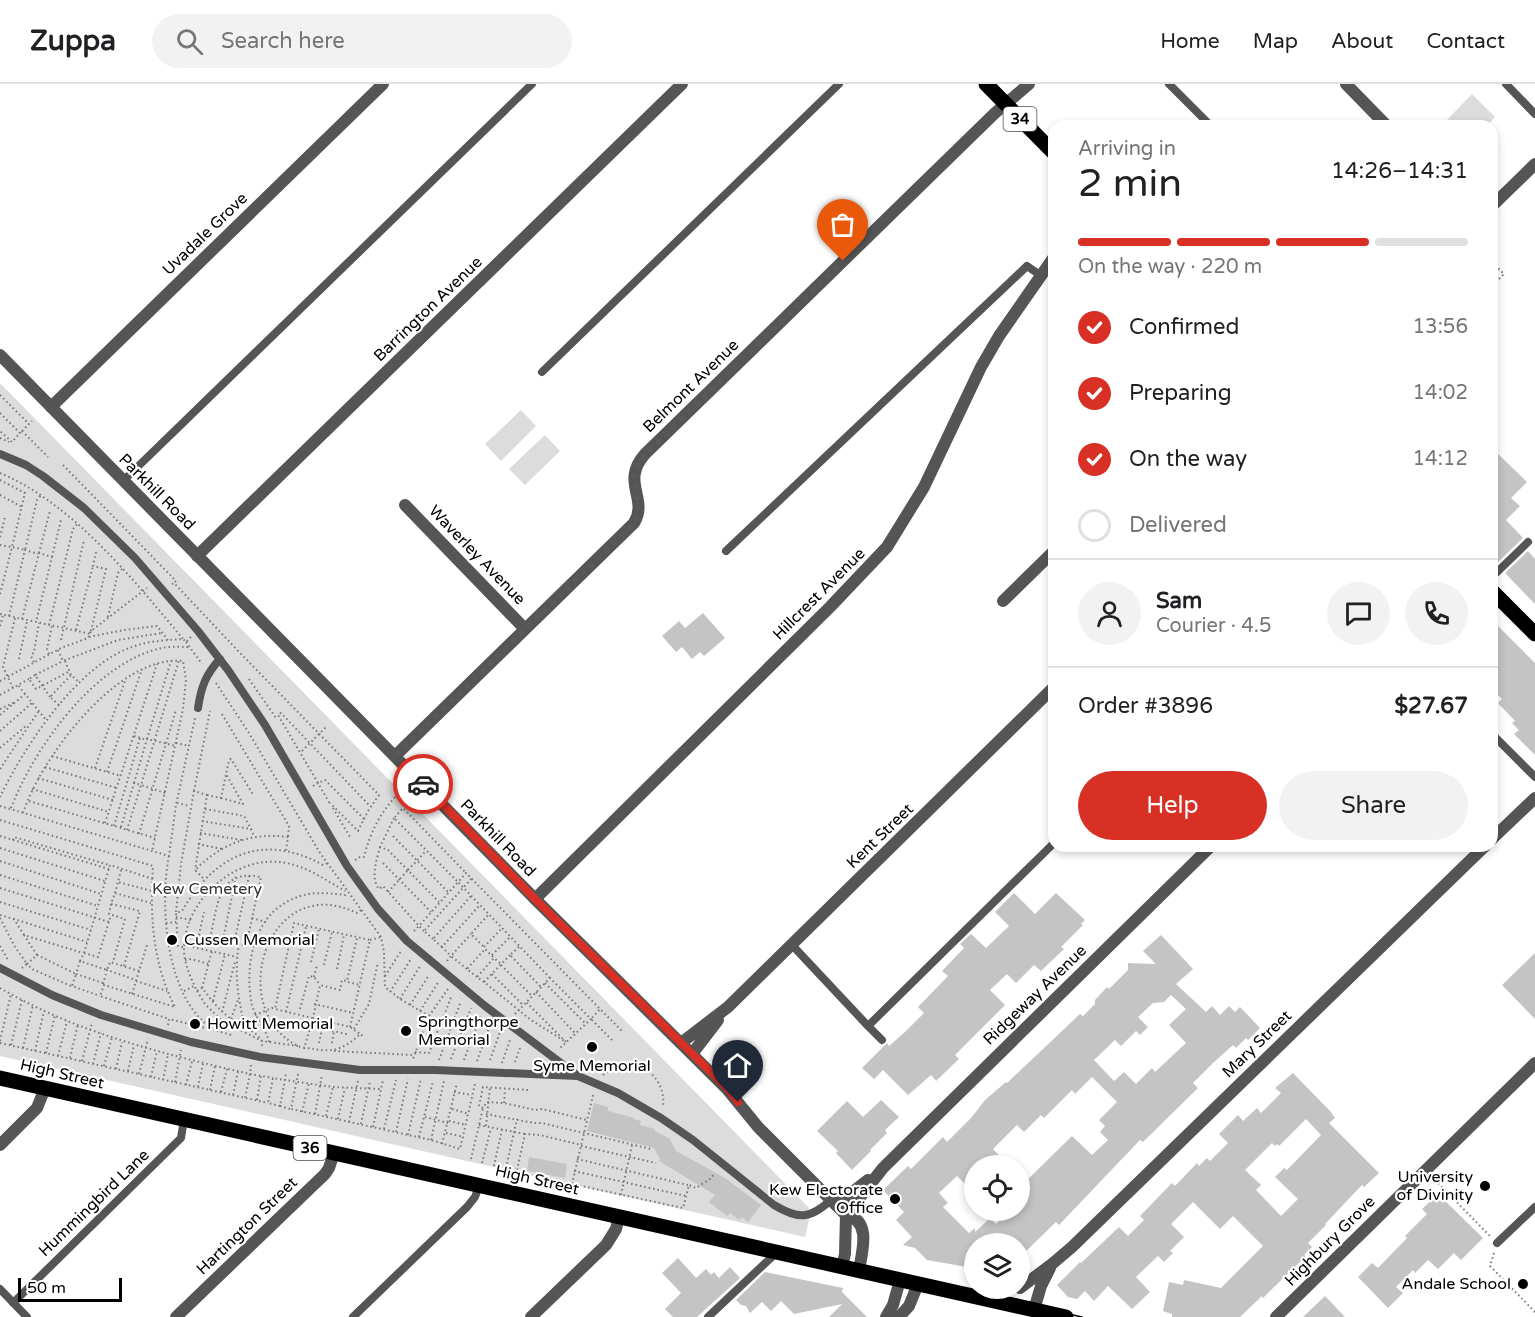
<!DOCTYPE html>
<meta charset="utf-8">
<style>
:root{--surface:#fff;--page:#f2f2f2;--text:#202124;--muted:#757577;--line:#e0e0e0;--accent:#d93025}
body{margin:0;font-family:"Varela Round",sans-serif;background:var(--page);color:var(--text);height:100vh;display:flex;flex-direction:column;font-size:22px;white-space:nowrap}
*{box-sizing:border-box;margin:0}
p{font-size:20px;color:var(--muted)}
.icon{flex:none;width:33px;height:33px;fill:none;stroke:currentColor;stroke-width:2;stroke-linecap:round;stroke-linejoin:round}
.map{position:relative;flex:1;overflow:hidden}
.drawer{position:absolute;left:1048px;top:36px;width:450px;height:732px;display:flex;flex-direction:column;background:var(--surface);border-radius:18px;box-shadow:0 3px 9px #0003}
.drawer>*{flex:none}
.buttons{position:absolute;left:964px;top:1071px;display:grid;gap:12px}
.buttons a{display:grid;place-items:center;width:66px;height:66px;border-radius:50%;background:var(--surface);box-shadow:0 3px 9px #0003;font-size:30px}
.scale{position:absolute;left:18px;bottom:15px;width:104px;box-sizing:border-box;padding-left:6px;border:3px solid #000;border-top:0;font-size:16px;line-height:21px;white-space:nowrap;color:#000;-webkit-text-stroke:4px #fff;paint-order:stroke}
.pin{position:absolute;display:grid;place-items:center;width:51px;height:51px;color:#fff;margin:-62px -26px;border-radius:50% 50% 50% 0;rotate:-45deg;box-shadow:0 0 6px #0007}
.pin .icon{rotate:45deg}
.courier{position:absolute;display:grid;place-items:center;width:60px;height:60px;margin:-30px;border:4px solid #d93025;border-radius:50%;background:#fff;color:#222;box-shadow:0 2px 8px #0007}
.summary em{font-style:normal;font-weight:600}
.summary div{display:flex;flex-direction:column-reverse}
.summary{display:flex;align-items:center;justify-content:space-between;height:102px;padding:0 30px}
h1{font-size:39px;font-weight:600;line-height:45px}
.bar{display:grid;grid-template-columns:repeat(4,1fr);gap:9px 6px;align-content:center;height:72px;padding:0 30px}
.bar i{height:8px;border-radius:4px;background:var(--line)}
.bar .current{background:var(--accent)}
.bar p{grid-column:span 4}
.line{display:flex;align-items:center;gap:15px;padding:0 30px;border-top:2px solid var(--line)}
.line div{flex:1}
.round{display:grid;place-items:center;flex:none;width:63px;height:63px;border-radius:32px;background:var(--page)}
ol{padding:0 30px;list-style:none}
li{display:flex;align-items:center;gap:18px;height:66px}
li p{margin-inline-start:auto}
li .icon{padding:6px;border-radius:50%;background:var(--accent);color:#fff;stroke-width:4}
li:last-child{color:var(--muted)}
li i{width:33px;height:33px;border:3px solid var(--line);border-radius:50%}
.cta{display:flex;gap:12px;margin-top:auto;padding:12px 30px}
.cta a{flex:1;height:69px;border-radius:36px;background:var(--accent);color:#fff;font-size:24px;font-weight:600;line-height:69px;text-align:center}
.cta a+a{background:var(--page);color:var(--text)}
header{display:flex;align-items:center;gap:36px;box-sizing:border-box;height:84px;padding:0 30px;background:var(--surface);border-bottom:2px solid var(--line)}
header strong{font-size:28px}
nav{display:flex;gap:33px;margin-inline-start:auto;font-size:21px}
.search{width:420px;height:54px;background:var(--page);display:flex;align-items:center;gap:15px;box-sizing:border-box;padding:0 21px;border-radius:33px;color:var(--muted);font-size:22px}
.map>svg:first-child{display:block}
.green{fill:#dcdcdc}
.building{fill:#c4c4c4;fill-rule:evenodd}
.lines{fill:none;stroke-linecap:round;stroke-linejoin:round}
.path{stroke:#777;stroke-width:2;stroke-dasharray:1.5 3;stroke-linecap:butt}
.service{stroke:#555;stroke-width:8}
.minor{stroke:#555;stroke-width:12}
.tertiary{stroke:#555;stroke-width:12}
.primary{stroke:#000;stroke-width:15}
.tram{stroke:#000;stroke-width:1.5}
.done{stroke:#595959;stroke-width:6;stroke-dasharray:0 10.8}
.route{stroke:#d93025;stroke-width:8}
.poi-dot{fill:#000;stroke:#fff;stroke-width:2}
.labels{text-anchor:middle;dominant-baseline:central;stroke-width:4.5;stroke-linejoin:round;paint-order:stroke}
.shield{fill:#fff;stroke:#4c4c4c;stroke-width:1.5}
.shield-label{font-size:15px;font-weight:bold;fill:#000}
.street-label{font-size:16px;fill:#000;stroke:#fff}
.park-label{font-size:16px;fill:#333;stroke:#fff}
.poi-label{font-size:16px;fill:#000;stroke:#fff;text-anchor:start}
</style>
<header>
<strong>Zuppa</strong>
<div class="search"><svg class="icon" aria-label="search" viewBox="0 0 24 24"><circle cx="10" cy="10" r="6"/><path d="M15 15l6 6"/></svg>Search here</div>
<nav><a>Home</a><a>Map</a><a>About</a><a>Contact</a></nav>
</header>
<div class="map">
<svg width="1535" height="1233" viewBox="0 0 1535 1233">
<rect width="100%" height="100%" fill="#fff"/>
<path class="green" d="M1472,10L1495,33L1487,42H1441Z
M0,299L809,1124L810,1132L805,1153L0,972Z
M521,326L536,342L501,377L485,360Z
M545,351L560,367L525,401L509,385Z"/>
<path class="building" d="M1492,364L1527,398L1511,414L1520,422L1506,436L1523,454L1496,480L1492,477Z
M1528,467L1535,475V520L1505,489Z
M703,529L725,554L704,572L700,568L692,575L682,563L676,568L662,552L679,537L685,544Z
M1492,536L1535,579V671L1514,650L1519,646L1512,639L1515,637L1498,619L1502,615L1492,605Z
M1014,809L1035,830L1056,809L1085,836L1081,840L1083,841L1061,863L1064,865L1041,887L1034,881L1016,899L1007,890L990,906L1005,921L955,971L959,975L936,997L931,991L908,1011L883,986L874,995L862,984L887,959L889,962L905,948L924,929L918,923L948,892L942,887L964,864L960,860L971,850L986,864L1009,842L995,828Z
M1161,851L1193,885L1176,900L1206,928L1212,922L1220,931L1229,922L1235,928L1240,923L1260,944L1248,956L1246,954L1236,964L1233,961L1213,979L1193,999L1198,1004L1143,1058L1140,1056L1059,1141L1056,1138L1020,1173V1160H975V1191L967,1183L927,1176L915,1164L903,1161L912,1153L896,1136L904,1128L883,1106L908,1082L911,1085L943,1053L947,1058L971,1034L985,1016L1006,998L1007,999L1080,930L1083,932L1095,920V916L1107,903L1109,905L1128,886V879L1156,880L1143,867ZM1171,911L1186,925L1169,941L1186,959L1155,988L1152,984L1136,1000L1124,988L1114,997L1094,976L1115,956L1121,962L1136,947L1140,951L1148,943L1138,933L1153,919L1164,918ZM1092,993L1117,1018L1099,1036L1105,1042L1100,1048L1108,1056L1092,1071L1072,1052L1020,1103V1126H1010L996,1140L990,1134L975,1148V1144L969,1149L943,1123L948,1119L939,1109L957,1092L969,1104L975,1098V1082H1009L993,1065L1017,1041L1024,1048L1041,1031L1044,1034L1072,1006L1075,1010Z
M1535,869V935L1502,901Z
M1293,989L1331,1028L1335,1034L1329,1039L1379,1089L1364,1103L1362,1101L1325,1140L1326,1141L1308,1159L1312,1163L1304,1171L1306,1172L1268,1209L1263,1214L1262,1212L1240,1233H1172V1230L1163,1227L1169,1198L1183,1201L1184,1196L1221,1204L1263,1162L1233,1132L1220,1145L1193,1118L1171,1140L1184,1153L1170,1167L1173,1169L1164,1178L1158,1172L1136,1193L1150,1208L1132,1225L1108,1202L1094,1217L1085,1207L1077,1215L1068,1213L1057,1201L1080,1178L1081,1179L1119,1143L1128,1152L1144,1136L1140,1132L1172,1099L1175,1102L1197,1079L1199,1082L1207,1074L1210,1077L1228,1059L1219,1050L1238,1031L1243,1037L1257,1024L1261,1029L1281,1009L1275,1004ZM1306,1035L1321,1051L1287,1086L1284,1084L1275,1093L1298,1115L1281,1132L1256,1106L1261,1101L1245,1086L1272,1059L1275,1062L1277,1060L1279,1062Z
M881,1016L899,1033L885,1046L887,1049L870,1066L871,1067L852,1086L836,1069L838,1067L817,1047L847,1017L863,1033Z
M594,1019L608,1023V1027L634,1034L633,1035L641,1037L640,1041L655,1045V1047L670,1055L676,1067L725,1094L761,1121L748,1138L742,1133L739,1136L730,1129L727,1132L709,1118L715,1111L659,1077L660,1075L654,1064L587,1047Z
M529,1073L567,1080L565,1094L527,1087Z
M1438,1110L1483,1154L1461,1176L1454,1169L1438,1185L1428,1176L1415,1189L1413,1186L1396,1203L1403,1209L1388,1224L1358,1193L1372,1179L1378,1184L1407,1154L1405,1152L1427,1130L1422,1125Z
M678,1174L696,1194L706,1185L711,1191L714,1188L719,1194L730,1183L740,1194L697,1233H673L665,1225L681,1209L662,1189Z
M765,1188L843,1204L842,1208L867,1233H829L842,1220L794,1230L781,1217L771,1227L762,1218L750,1229L746,1222L741,1221L736,1216Z
M1325,1212L1345,1233H1303Z"/>
<g class="lines">
<path class="path" d="M1492,178L1504,190L1492,202
M0,311L29,340
M0,329L20,349L12,358L0,347
M22,347L48,373
M22,347L32,337
M0,354L9,358
M63,381L176,497L174,499
M0,389C72,419 134,496 183,555
M0,396L25,409L12,463L0,461
M0,411L22,423
M0,453L5,433
M39,469L50,427
M52,473L61,436
M172,500L174,499L241,570L379,711L368,727L358,747L330,719
M0,510L12,463L25,466L37,416L41,411
M0,530L91,550
M9,532L25,466L38,470
M108,533L118,489L122,485
M22,535L39,469L52,473L36,538
M49,541L73,445L77,440
M0,542L3,531
M76,546L93,482
M91,547L106,485L93,482L96,468
M89,553L124,546L157,542L168,556
M61,556L84,456
M186,558L202,580
M58,566L63,577L118,556L162,549
M49,570L47,565L52,542
M19,575L27,537
M65,577L71,591L80,599
M34,578L31,572L34,568L39,539
M35,591L29,595L36,605L70,587
M29,595L18,601L46,636
M249,595L276,634
M0,597L61,564L88,554L91,547L147,504
M216,599L249,649L320,769L381,853L384,868L385,903L400,915L429,932L413,975
M13,604L3,583L15,534
M0,611L18,601
M50,613L35,591L63,577
M59,621L50,613L71,591
M0,625L15,618
M222,630L289,742L288,753
M0,631L25,610
M0,647L32,619
M134,652L147,656
M147,655L171,577
M176,659L189,662
M0,664L27,641
M302,667L327,642
M52,672L121,692
M45,683L117,704
M95,684L126,594
M0,685L38,628
M107,688L142,585
M38,694L113,716
M134,699L147,655L176,662
M313,702L318,699L330,720
M32,705L109,728
M194,707L210,627
M165,709L141,701L179,576
M207,711L221,714L229,676L231,675L254,712
M0,713C24,663 77,582 132,563C148,557 166,556 183,555L186,558L191,553
M221,714L243,720L226,690
M29,717L155,754
M177,719L190,722
M0,722L169,772L176,721L195,634
M11,724C34,664 95,578 162,564C171,562 181,563 190,563
M333,724L350,753
M205,725L244,732L251,745
M23,729C41,674 118,570 183,577L186,596L183,625L152,767
M394,734L380,763L388,766L439,818
M364,735L325,696L318,699L278,631L281,629L370,722
M0,736L153,782C150,831 152,878 175,923L104,901L100,912L169,935
M202,737L251,745L254,752
M105,739L157,580
M114,742L140,654
M121,743L134,699L141,701L127,746
M200,749L242,756
M139,750L176,626
M0,752L109,785
M393,752L449,809
M13,756L14,753L109,781
M198,760L222,765
M380,763C377,775 370,794 379,805L383,802L419,842L414,847
M0,764L105,797
M169,772C159,821 166,919 215,946
M355,776L360,773H364C370,749 380,729 397,711
M0,777L101,810
M383,779L431,828
M121,786L118,798L152,807
M408,786L426,767
M0,791L98,822L110,781L153,795
M203,794L195,786C221,760 251,748 288,753L286,767
M0,804L109,838
M388,808L408,786
M115,809L118,798
M0,818L91,846
M111,820L109,830L125,835L113,878
M361,826L357,829C268,786 225,923 296,961C301,964 309,964 314,965C333,969 346,964 360,950L363,952
M176,828L181,780L194,707L207,711L195,786
M0,831L14,835
M176,833L191,836
M0,834L15,863L27,880L22,884
M252,834L266,838
M166,839L176,838
M424,847L419,842L458,798L394,734L403,724L466,789
M186,849L239,860C234,889 238,915 245,943
M24,851L14,835L87,858
M199,851L204,828
M210,854C218,822 217,784 261,793L246,862L239,860
M433,855L424,847L472,794
M223,856L236,792
M370,856L381,853
M234,859L249,792
M184,861L237,873
M0,862L8,876
M483,862L471,850L489,830
M183,863L178,862L176,829L182,827C215,770 263,748 323,781L328,779
M442,863L433,855L471,812
M484,863L502,844
M519,863L510,871L541,903
M84,869L98,822
M37,871L24,851L83,869
M492,871L511,852
M510,871L484,898L531,936L566,958L526,918
M185,876L191,875L209,880
M80,877L84,869L98,873L111,831
M447,877L451,872L442,863L479,822
M311,878L319,845
M324,881L332,848
M501,881L532,912
M124,882L140,827L111,820L115,809L151,819
M337,885L344,851
M467,885L451,872L471,850
M492,890L523,921
M385,892L401,867
M314,893L317,881
M477,893L467,885L485,865L494,874
M550,894L458,798L466,789L600,925
M136,897L167,907
M348,898L360,901
M484,898L477,893L494,874L501,880
M103,899L76,890L80,877L107,886L110,878L139,887
M545,899L585,939
M103,900L107,886L136,896
M71,902L32,885L27,880L37,871L76,890L72,902L100,912
M0,904C77,949 164,970 250,990L245,1014
M202,904L212,867
M184,907L194,902
M197,907L205,920L222,937
M390,908L411,875
M536,908L575,949
M132,910L147,861
M400,915L420,882
M213,917L225,870
M314,920L353,929
M410,921L429,891
M300,925L309,892L314,893L320,901
M420,927L439,897
M222,928L235,878
M286,928L306,843
M515,930L550,894L591,935L560,964
M255,931L272,924L275,925
M429,932L448,905
M231,935L238,916
M168,941L169,935L210,945
M310,942L347,950
M350,943L370,856L294,839L275,925L350,943L360,950
M354,945L369,920L378,878
M231,951L215,946L222,937L262,957V962
M612,956L591,935L600,925L623,948
M0,957L11,910
M269,958C267,946 256,936 252,921C244,882 253,830 295,814C311,807 328,809 345,811L348,809
M0,959L268,1019
M319,959L322,945
M332,959L334,947
M11,961L22,916
M298,962L262,957C253,944 244,944 232,935C219,927 211,915 202,904L197,907C191,895 185,881 184,868C182,820 231,774 277,778C302,779 324,795 345,807
M23,964L33,921
M304,965L313,934L320,901L340,906L342,896L347,897L357,854
M35,967L44,927
M334,967L413,971
M415,968L429,969L452,911
M46,969L55,931
M58,972L67,937
M70,974L78,940
M451,975L471,924
M439,976L461,917
M464,976L481,931
M490,976L500,948
M82,977L92,939
M477,977L490,941
M515,978L520,964
M502,979L510,956
M93,980L101,949
M251,981L250,990L273,994
M104,982L112,953
M116,985L122,958
M128,987L134,961
M139,990L148,955
M298,990L291,1025L431,1056L460,1065L475,1000
M603,991C630,968 667,988 663,1023
M151,993L157,967
M163,996L168,970
M175,998L181,966
M186,1001L192,977
M198,1003L203,980
M210,1006L215,982
M528,1006L483,1003L479,1022L483,1024L487,1018L504,1019L535,1026L542,1025L587,1036
M221,1008L227,985
M454,1008L472,1011
M233,1011L238,987
M593,1011L572,1100L683,1124L689,1101L696,1104L710,1095L715,1089
M257,1016L261,992
M504,1019L505,1005
M280,1022L268,1019L273,994L285,996L286,988
M290,1025L280,1022L285,996L333,1003L381,1005
M452,1025L469,1030
M302,1028L309,999
M315,1030L322,991
M486,1030L534,1039H542L651,1065
M326,1032L333,1003
M425,1033L448,1039
M338,1035L345,1004
M449,1037L466,1041
M349,1038L358,997
M361,1040L370,997
M479,1041L525,1050
M486,1042L490,1003
M373,1043L383,996
M384,1045L396,996
M396,1048L408,995
M446,1049L464,1053
M408,1051L421,995
M419,1053L433,997
M431,1056L444,997
M442,1060L457,999
M581,1062L656,1079
M471,1075L483,1024
M577,1075L688,1101
M482,1079L491,1044
M494,1082L502,1045
M506,1084L517,1035
M517,1086L525,1050L540,1051L581,1061
M574,1087L686,1112
M1435,1096L1490,1152
M621,1111L632,1061
M1494,1169L1490,1182L1535,1228"/>
<path class="service" d="M1169,0L1211,42
M1506,0L1535,30
M542,288L839,0
M0,370L26,381L43,392L84,424L135,474L198,547L228,586L265,641L347,782L378,825L407,857L485,922L578,992L618,1009L661,1034L693,1056L774,1121C799,1136 810,1135 831,1116
M123,397L532,0
M726,467L1027,182L1040,191
M1492,493L1528,458
M198,624C201,603 206,590 220,575
M1492,650L1535,693
M792,861L868,942L1054,759
M0,884L52,911L101,931L191,958L260,973L360,986H435L577,992
M868,942L882,956
M1497,1159L1535,1123
M0,1205L27,1233
M13,1219L181,1054L184,1035
M353,1233L467,1123L475,1113L479,1102
M708,1233L777,1168"/>
<path class="minor" d="M1346,0L1387,42
M1492,122L1535,80
M51,323L383,0
M405,421L525,545
M197,472L682,0
M1003,517L1054,467
M395,672L634,439C649,415 620,398 645,370L995,29L1029,0
M1492,755L1535,714
M535,815L830,523L887,463L924,403L981,283L999,252L1054,173
M681,959L728,923L1054,603
M692,970L718,936
M0,1061L37,1024L45,1004
M836,1121L868,1096
M846,1131L883,1084L1211,762
M1020,1204L1052,1180L1072,1163L1485,762
M1034,1226L1041,1202L1050,1184
M176,1233L325,1090L329,1084L334,1069
M531,1233L606,1161L616,1145L619,1133
M886,1233L893,1221L900,1196
M899,1233L909,1222L918,1200
M1276,1233L1535,979"/>
<path class="tertiary" d="M0,271L535,815L727,1005L758,1043L846,1131C872,1136 862,1168 859,1186
M842,1183L845,1170L846,1131"/>
<path class="primary" d="M986,0L1054,69
M1492,507L1535,550
M0,994L1066,1233"/>
<path class="tram" d="M981,0L1054,74
M1492,512L1535,555
M0,991L1082,1233"/>
</g>
<g class="lines">
<path class="done" d="M423,700L395,672L630,444C649,422 626,403 639,377L843,177"/>
<path class="route" d="M423,700L535,815L728,1005L738,1018"/>
</g>
<g class="poi-dot">
<circle cx="172" cy="856" r="6"/>
<circle cx="195" cy="940" r="6"/>
<circle cx="406" cy="947" r="6"/>
<circle cx="592" cy="963" r="6"/>
<circle cx="1485" cy="1102" r="6"/>
<circle cx="895" cy="1115" r="6"/>
<circle cx="1523" cy="1200" r="6"/>
</g>
<g class="labels">
<g class="shield">
<rect x="1003.5" y="23" width="33" height="24" rx="4.5"/>
<rect x="293.5" y="1052" width="33" height="24" rx="4.5"/>
</g>
<g class="shield-label">
<text x="1020" y="35">34</text>
<text x="310" y="1064">36</text>
</g>
<g class="street-label">
<text transform="translate(205 150) rotate(-44)">Uvadale Grove</text>
<text transform="translate(428 225) rotate(-44)">Barrington Avenue</text>
<text transform="translate(691 302) rotate(-44)">Belmont Avenue</text>
<text transform="translate(157 408) rotate(45)">Parkhill Road</text>
<text transform="translate(477 471) rotate(46)">Waverley Avenue</text>
<text transform="translate(819 510) rotate(-45)">Hillcrest Avenue</text>
<text transform="translate(880 752) rotate(-44)">Kent Street</text>
<text transform="translate(498 754) rotate(46)">Parkhill Road</text>
<text transform="translate(1035 911) rotate(-44)">Ridgeway Avenue</text>
<text transform="translate(1257 960) rotate(-44)">Mary Street</text>
<text transform="translate(62 990) rotate(13)">High Street</text>
<text transform="translate(537 1096) rotate(13)">High Street</text>
<text transform="translate(94 1119) rotate(-44)">Hummingbird Lane</text>
<text transform="translate(247 1142) rotate(-44)">Hartington Street</text>
<text transform="translate(1330 1157) rotate(-45)">Highbury Grove</text>
</g>
<g class="park-label">
<text x="207" y="805">Kew Cemetery</text>
</g>
<g class="poi-label">
<text x="184" y="856">Cussen Memorial</text>
<text x="418" y="938">Springthorpe<tspan x="418" dy="18">Memorial</tspan></text>
<text x="207" y="940">Howitt Memorial</text>
<text x="592" y="982" text-anchor="middle">Syme Memorial</text>
<text x="1473" y="1093" text-anchor="end">University<tspan x="1473" dy="18">of Divinity</tspan></text>
<text x="883" y="1106" text-anchor="end">Kew Electorate<tspan x="883" dy="18">Office</tspan></text>
<text x="1511" y="1200" text-anchor="end">Andale School</text>
</g>
</g>
</svg>
<div class="buttons">
<a><svg class="icon" aria-label="locate" viewBox="0 0 24 24"><circle cx="12" cy="12" r="6"/><path d="M12 2v4M12 18v4M2 12h4M18 12h4"/></svg></a>
<a><svg class="icon" aria-label="layers" viewBox="0 0 24 24"><path d="M12 4l9 5-9 5-9-5zM3 14l9 5 9-5"/></svg></a>
</div>
<div class="scale">50 m</div>
<div class="pin" style="left:843px;top:177px;background:#ea580c"><svg class="icon" aria-label="bag" viewBox="0 0 24 24"><path d="M5 8h14l-1 12H6zM9 8a3 3 0 0 1 6 0"/></svg></div>
<div class="pin" style="left:738px;top:1018px;background:#1f2937"><svg class="icon" aria-label="home" viewBox="0 0 24 24"><path d="M3 11l9-7 9 7M6 9v11h12V9"/></svg></div>
<div class="courier" style="left:423px;top:700px"><svg class="icon" aria-label="car" viewBox="0 0 24 24"><path d="M5 17H2v-5l4-1 3-4h7l3 4 3 1v5h-3M9 17h6M6 11h13"/><circle cx="7" cy="17" r="2"/><circle cx="17" cy="17" r="2"/></svg></div>
<section class="drawer">
<div class="summary"><div><h1>2 min</h1><p>Arriving in</p></div><em>14:26–14:31</em></div>
<div class="bar"><i class="current"></i><i class="current"></i><i class="current"></i><i></i><p>On the way · 220 m</p></div>
<ol>
<li><svg class="icon" aria-label="check" viewBox="0 0 24 24"><path d="M5 12l5 5 9-10"/></svg>Confirmed<p>13:56</p></li>
<li><svg class="icon" aria-label="check" viewBox="0 0 24 24"><path d="M5 12l5 5 9-10"/></svg>Preparing<p>14:02</p></li>
<li><svg class="icon" aria-label="check" viewBox="0 0 24 24"><path d="M5 12l5 5 9-10"/></svg>On the way<p>14:12</p></li>
<li><i></i>Delivered</li>
</ol>
<div class="line" style="height:108px"><a class="round"><svg class="icon" aria-label="person" viewBox="0 0 24 24"><circle cx="12" cy="8" r="4"/><path d="M4 21q1-7 8-7t8 7"/></svg></a><div><b>Sam</b><p>Courier · 4.5</p></div><a class="round"><svg class="icon" aria-label="chat" viewBox="0 0 24 24"><path d="M4 5h16v11H9l-5 4z"/></svg></a><a class="round"><svg class="icon" aria-label="phone" viewBox="0 0 24 24"><path d="M5 4h4l2 5-3 2q2 4 5 5l2-3 5 2v4C11 20 4 13 5 4z"/></svg></a></div>
<div class="line" style="height:78px"><div>Order #3896</div><b>$27.67</b></div>
<div class="cta"><a>Help</a><a>Share</a></div>
</section>
</div>
